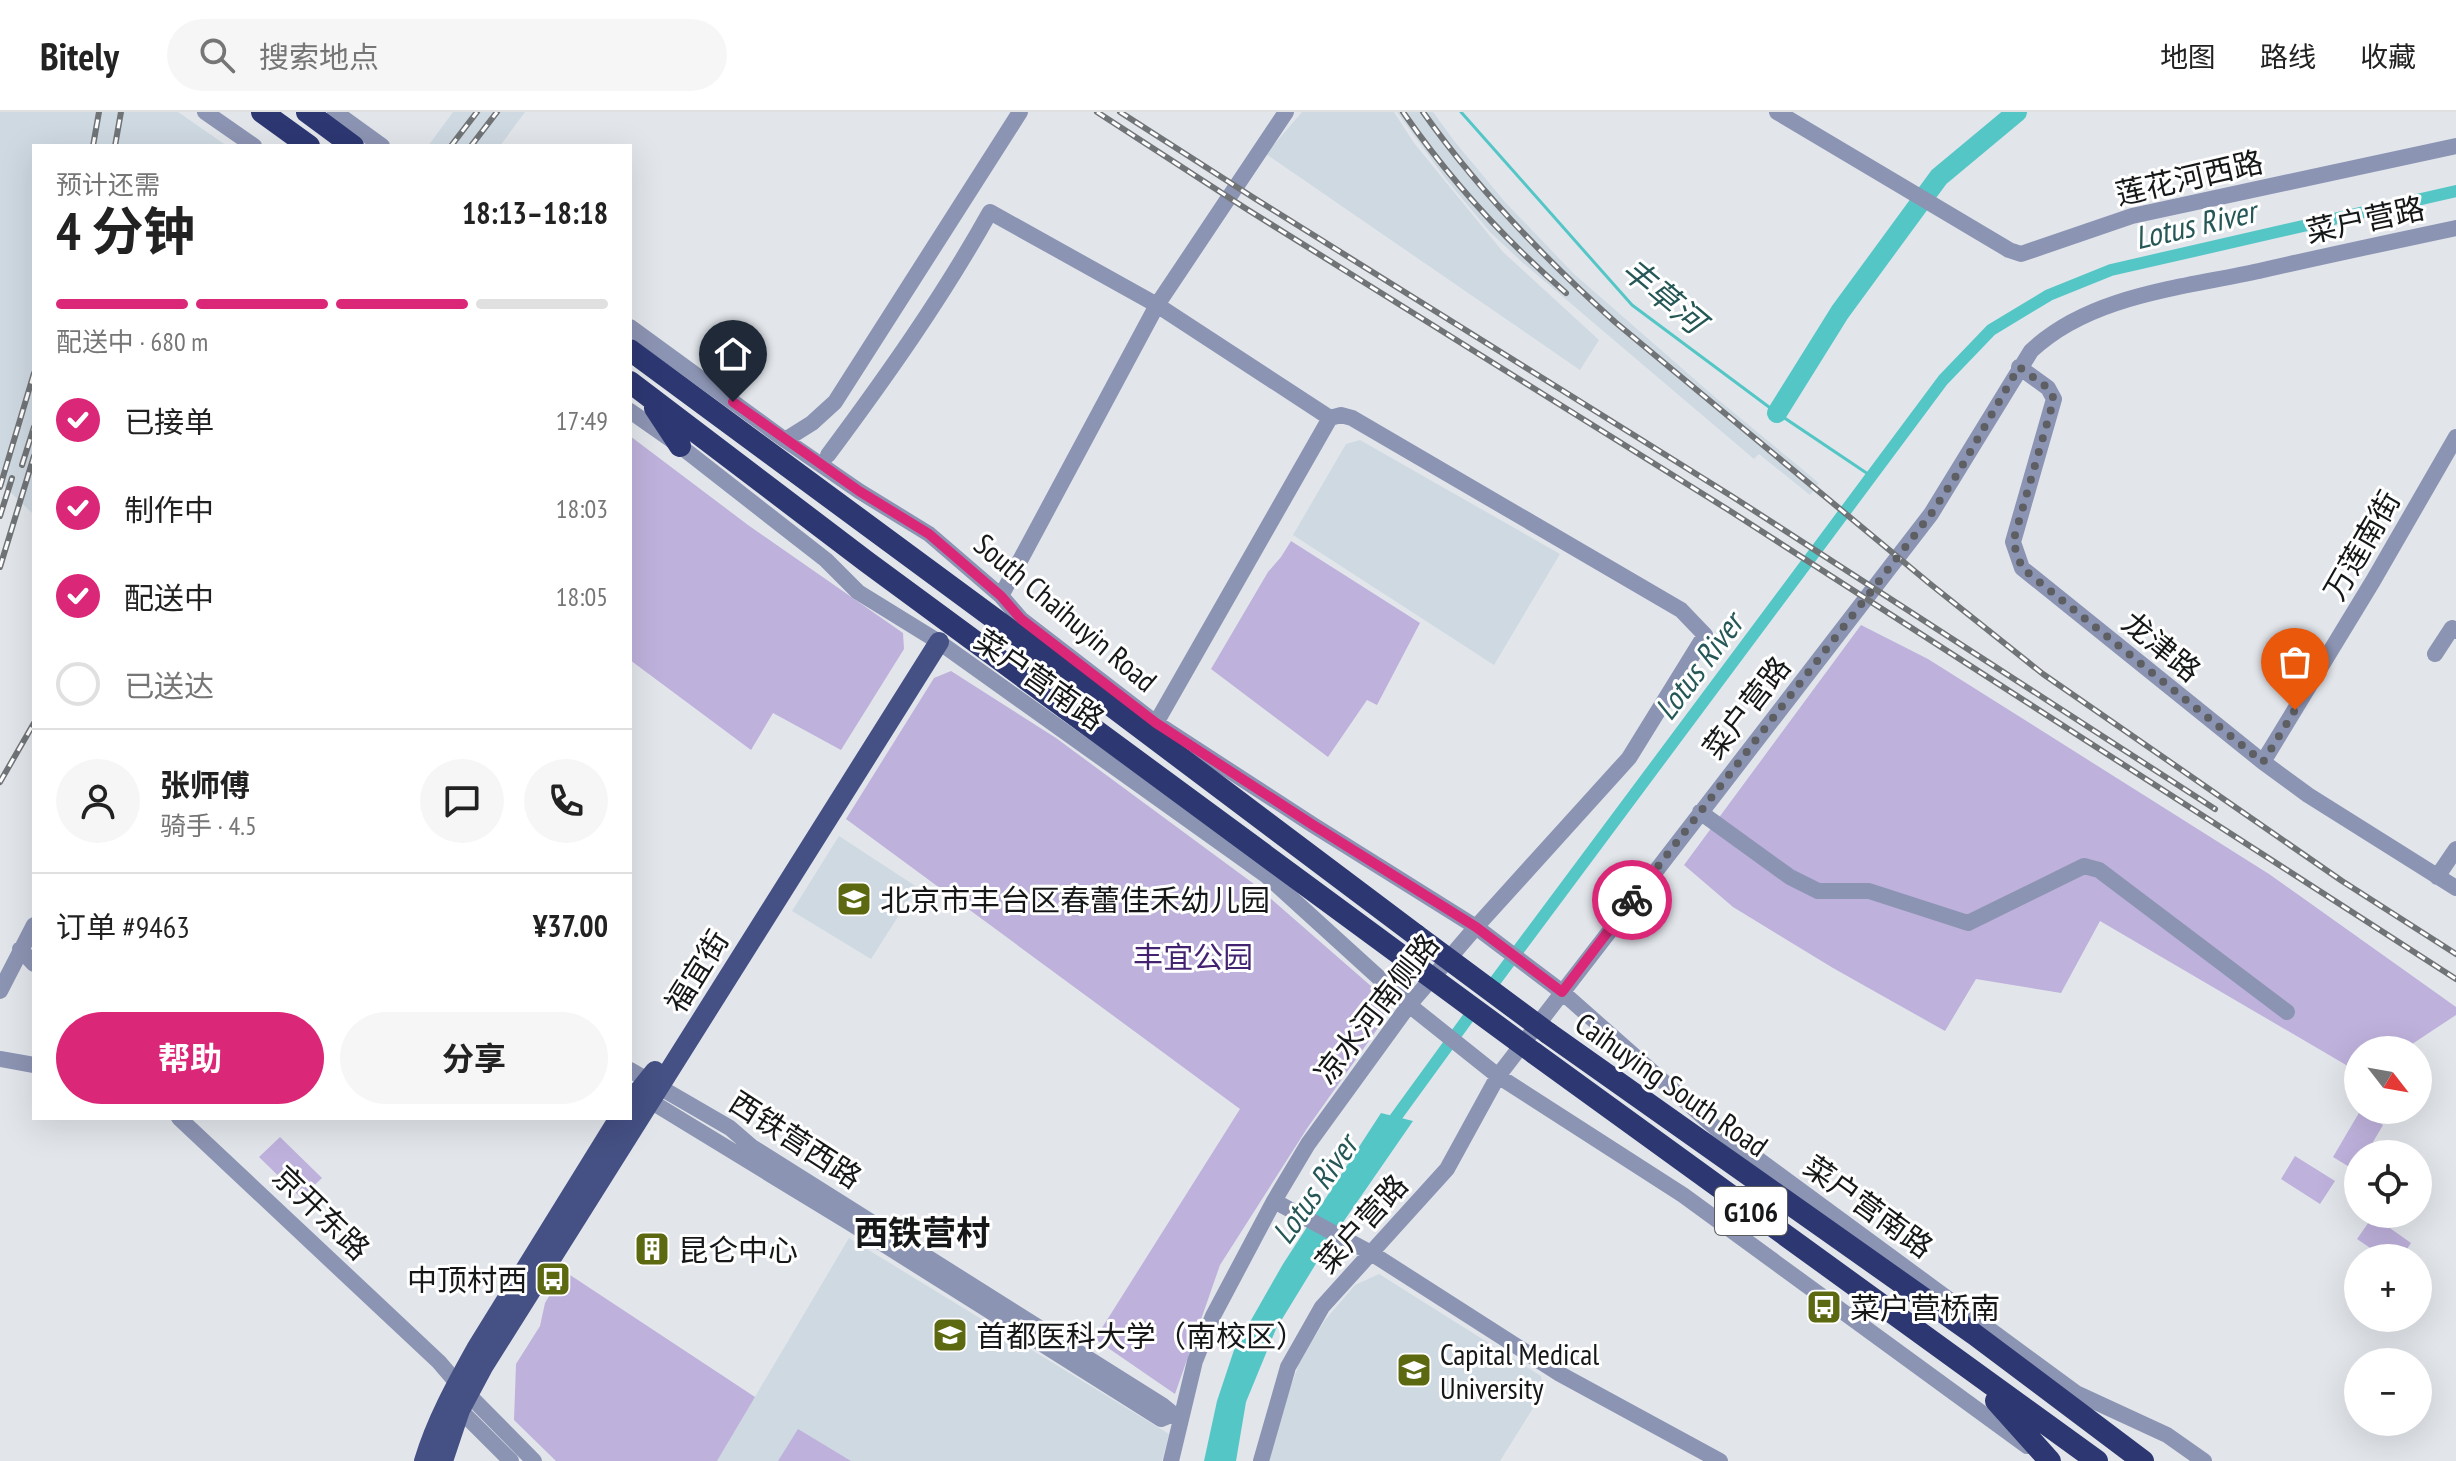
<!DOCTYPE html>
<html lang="zh">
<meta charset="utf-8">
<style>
:root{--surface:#fff;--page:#f6f6f6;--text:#222;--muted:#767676;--line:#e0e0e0;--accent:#db2777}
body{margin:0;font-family:"PT Sans Narrow","Noto Sans SC",sans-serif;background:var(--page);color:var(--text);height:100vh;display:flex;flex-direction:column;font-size:30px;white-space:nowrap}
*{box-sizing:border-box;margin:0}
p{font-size:26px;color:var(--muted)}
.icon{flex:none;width:44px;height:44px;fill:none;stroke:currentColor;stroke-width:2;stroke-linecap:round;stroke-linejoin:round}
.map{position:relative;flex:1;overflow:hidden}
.details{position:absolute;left:32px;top:32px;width:600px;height:976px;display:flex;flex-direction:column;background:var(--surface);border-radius:0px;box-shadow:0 8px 32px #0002}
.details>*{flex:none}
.needle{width:52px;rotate:121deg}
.fabs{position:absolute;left:2344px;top:924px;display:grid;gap:16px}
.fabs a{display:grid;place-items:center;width:88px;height:88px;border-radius:50%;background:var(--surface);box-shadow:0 8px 32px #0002;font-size:40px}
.pin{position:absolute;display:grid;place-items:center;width:68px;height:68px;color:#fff;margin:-82px -34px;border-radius:50% 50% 50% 0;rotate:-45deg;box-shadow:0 0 8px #0007}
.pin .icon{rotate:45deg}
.courier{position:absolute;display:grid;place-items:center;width:80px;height:80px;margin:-40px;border:6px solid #db2777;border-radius:50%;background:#fff;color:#222;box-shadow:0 2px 10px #0007}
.headline em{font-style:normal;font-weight:700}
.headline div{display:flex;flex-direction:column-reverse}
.headline{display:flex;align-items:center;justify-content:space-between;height:136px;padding:0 24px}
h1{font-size:52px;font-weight:700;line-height:60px}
.bar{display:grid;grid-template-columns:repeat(4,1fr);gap:12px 8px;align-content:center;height:96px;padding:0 24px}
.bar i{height:10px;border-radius:6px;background:var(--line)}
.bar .selected{background:var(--accent)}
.bar p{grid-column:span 4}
.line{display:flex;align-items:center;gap:20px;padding:0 24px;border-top:2px solid var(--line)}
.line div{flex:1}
.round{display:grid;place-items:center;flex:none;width:84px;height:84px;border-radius:42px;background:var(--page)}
ol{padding:0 24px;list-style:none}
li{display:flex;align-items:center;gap:24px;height:88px}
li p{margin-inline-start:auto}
li .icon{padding:8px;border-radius:50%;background:var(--accent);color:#fff;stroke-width:4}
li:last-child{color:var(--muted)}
li i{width:44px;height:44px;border:4px solid var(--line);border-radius:50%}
.cta{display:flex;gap:16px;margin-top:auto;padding:16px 24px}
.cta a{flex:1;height:92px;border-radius:48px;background:var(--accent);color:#fff;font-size:32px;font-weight:700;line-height:92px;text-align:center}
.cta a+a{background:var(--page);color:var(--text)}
header{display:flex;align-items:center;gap:48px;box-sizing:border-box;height:112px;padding:0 40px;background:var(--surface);border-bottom:2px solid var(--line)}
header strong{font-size:38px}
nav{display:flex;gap:44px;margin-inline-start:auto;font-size:28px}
.search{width:560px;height:72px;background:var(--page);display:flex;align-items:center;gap:20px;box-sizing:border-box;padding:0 28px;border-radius:44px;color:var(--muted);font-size:30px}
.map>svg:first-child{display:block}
.built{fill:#cfd9e2}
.green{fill:#beb1dc}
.water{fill:#55c6c6}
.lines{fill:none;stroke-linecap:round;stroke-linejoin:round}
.stream{stroke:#55c6c6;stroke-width:3}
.canal{stroke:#55c6c6;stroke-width:12}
.river{stroke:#55c6c6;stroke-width:20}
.minor{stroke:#8c94b3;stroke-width:16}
.major{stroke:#455084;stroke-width:20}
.highway{stroke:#2d3772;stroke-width:22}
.rail-casing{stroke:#717477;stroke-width:6}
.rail{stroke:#fff;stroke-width:3;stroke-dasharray:9;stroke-linecap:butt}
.highway-bridge{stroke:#2d3772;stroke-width:22}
.done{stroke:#5d5f62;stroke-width:8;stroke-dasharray:0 14.4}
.route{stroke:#db2777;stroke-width:10}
.labels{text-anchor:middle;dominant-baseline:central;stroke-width:6;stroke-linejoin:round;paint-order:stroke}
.shield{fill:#fff;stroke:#5b5d5d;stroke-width:2}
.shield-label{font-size:28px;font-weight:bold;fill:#151718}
.street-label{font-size:30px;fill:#151718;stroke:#fff}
.poi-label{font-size:30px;fill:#151718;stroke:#fff;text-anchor:start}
.park-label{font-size:30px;fill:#442272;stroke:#fff}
.water-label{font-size:32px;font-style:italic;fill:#265757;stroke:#fff}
.quarter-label{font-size:34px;font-weight:bold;fill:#151718;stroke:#fff}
</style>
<header>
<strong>Bitely</strong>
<div class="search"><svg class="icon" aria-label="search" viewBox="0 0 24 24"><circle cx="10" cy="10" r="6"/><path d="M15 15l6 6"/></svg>搜索地点</div>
<nav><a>地图</a><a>路线</a><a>收藏</a></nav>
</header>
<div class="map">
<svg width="2456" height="1349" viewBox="0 0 2456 1349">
<rect width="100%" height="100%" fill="#e2e6eb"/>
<path class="built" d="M0,0H178L227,34H34V403L0,370Z
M453,0H525L500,34H428Z
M1302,0H1394L1414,31L1503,140L1599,228L1580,258L1266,42Z
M1397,0H1433L1455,30L1505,90L1574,162L1716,286L1819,371L1810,383L1759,342L1754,347L1523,151L1490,120L1445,66Z
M1360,328L1560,442L1494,553L1293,423L1346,332Z
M839,724L917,775L871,847L792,799Z
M849,1126L1169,1322L1162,1349H717Z
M1379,1162L1541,1264L1543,1280L1500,1349H1266L1281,1300L1299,1252L1311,1231L1325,1208L1355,1173Z"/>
<path class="green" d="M630,324L748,413L903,521L904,537L841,638L773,601L751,638L630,548Z
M1291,429L1420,511L1377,593L1367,588L1328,645L1211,557L1268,460L1281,445Z
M1861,513L1928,547L2269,762L2456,895V903L2403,938H2358V960L2100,809L2061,881L1976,867L1945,919L1833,856L1733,795L1684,753Z
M951,559L1056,626L1254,772L1387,888L1383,909L1308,1015L1220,1153L1175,1282L1095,1227L1240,997L846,707L934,566Z
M2360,999L2383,1013L2366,1042H2358L2356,1059L2333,1045Z
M280,1025L322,1066L301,1086L259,1045Z
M2295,1044L2335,1069L2320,1092L2281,1067Z
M2373,1104L2411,1131L2401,1146H2385L2357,1127Z
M564,1159L755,1285L717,1349H556L514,1308L516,1252L540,1214L545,1191Z
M798,1317L851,1349H778Z"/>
<path class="water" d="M1381,1001L1413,1009L1328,1132L1276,1217L1246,1290L1236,1349H1204L1217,1289L1234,1238L1283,1152Z"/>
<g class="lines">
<path class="stream" d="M1461,0L1632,193L1777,301L1871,364"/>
<path class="canal" d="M1487,880L1943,268L1991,218L2049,183L2111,158L2456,79
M1388,1016L1476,895"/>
<path class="river" d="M1777,301L1840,200L1939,65L2017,0"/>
<path class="minor" d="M205,0L254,34
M335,0L382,34
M1777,0L2009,138L2021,142L2132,104L2456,34
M630,215L785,328L859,379L929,422L1001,484L1021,507L1156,611L1313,713L1476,815L1562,880L1717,1017L2076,1281L2167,1323L2204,1349
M2019,255L2048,276L2054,287L2013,430L2022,456L2263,650L2308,683L2456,776
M630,299L680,334L826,448L858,480L939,530L1267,764L1409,893L1498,964L1683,1083L2027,1334
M785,328L812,311L835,290L1020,0
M828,343C886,265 942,186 990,100L1157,193L1330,306L1341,303L1352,306L1681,498L1705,523L1629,646L1476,815L1409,893L1308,1032L1274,1089L1213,1204L1195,1249L1171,1349
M1001,484L1157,193L1286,0
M2435,542L2452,516L2456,519
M1156,611L1330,306
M2263,650L2373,469L2456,325
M1700,700L1790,765L1818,779H1869L1968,811L2084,754L2099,758L2287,900
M2437,765L2456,737
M20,837L34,852
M0,879L34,813
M0,947L34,953
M630,958L730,1016L752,1035L1162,1293L1173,1302L1181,1303
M642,984L850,1111L1161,1307L1173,1302L1180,1306
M179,1006L439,1250L457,1271L534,1349
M1274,1089L1371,1141L1560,1262L1720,1349
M459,1288L460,1298L511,1349
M1261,1349L1288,1255L1322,1195L1447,1057L1498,964L1931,402L2031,239C2090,183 2182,176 2259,159C2324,144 2390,130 2456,116"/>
<path class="major" d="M630,990L655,959
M424,1349C436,1309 456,1273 476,1237L619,1006
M443,1349L460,1298L483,1255L939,530"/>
<path class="highway" d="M262,0L309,34
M307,0L353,34
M630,238L1049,547L1416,823
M630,270L867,450L1402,844
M655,296L680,334
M1548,921L1974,1222L2143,1349
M1534,941L2097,1349
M1996,1289L2050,1349"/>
<defs>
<path id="rail" d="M1097,0L1245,96L1727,397L2456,867
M1120,0L1254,86L1733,385L2215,697
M1403,0C1450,68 1504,127 1566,181
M1423,0C1478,78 1544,146 1615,210L1929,471L2043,562L2342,769L2456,842
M93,34L99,0
M115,34L121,0
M451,34L477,0
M471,34L497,0
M22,353L34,315
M0,375L34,261
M0,404L12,366
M0,455L34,344
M0,670L34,611"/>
</defs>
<use href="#rail" class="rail-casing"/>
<use href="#rail" class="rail"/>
<path class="highway-bridge" d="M1416,823L1548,921
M1402,844L1534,941"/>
</g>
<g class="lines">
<path class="done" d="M1632,788L1931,402L1958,361L2019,255L2048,276L2054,287L2013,430L2022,456L2263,650L2295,598"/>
<path class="route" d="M733,290L859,379L929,422L1001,484L1021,507L1156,611L1313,713L1476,815L1562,880L1632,788"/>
</g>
<defs>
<symbol id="school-square" viewBox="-11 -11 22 22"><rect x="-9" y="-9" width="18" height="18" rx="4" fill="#5d6910" stroke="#fff"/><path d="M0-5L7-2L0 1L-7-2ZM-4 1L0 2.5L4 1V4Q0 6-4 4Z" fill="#fff"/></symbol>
<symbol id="building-square" viewBox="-11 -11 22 22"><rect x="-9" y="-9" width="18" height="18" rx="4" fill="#5d6910" stroke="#fff"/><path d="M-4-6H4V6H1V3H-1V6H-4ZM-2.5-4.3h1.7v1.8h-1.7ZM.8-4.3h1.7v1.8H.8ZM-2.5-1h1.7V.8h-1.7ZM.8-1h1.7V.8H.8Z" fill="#fff"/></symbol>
<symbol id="bus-square" viewBox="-11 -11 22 22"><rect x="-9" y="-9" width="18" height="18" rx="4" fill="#5d6910" stroke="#fff"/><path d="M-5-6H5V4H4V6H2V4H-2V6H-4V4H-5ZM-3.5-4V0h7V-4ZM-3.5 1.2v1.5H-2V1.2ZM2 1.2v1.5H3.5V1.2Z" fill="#fff"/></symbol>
<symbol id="university-square" viewBox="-11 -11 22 22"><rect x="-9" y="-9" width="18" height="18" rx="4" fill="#5d6910" stroke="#fff"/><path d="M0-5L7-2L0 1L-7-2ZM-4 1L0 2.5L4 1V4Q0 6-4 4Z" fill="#fff"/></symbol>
</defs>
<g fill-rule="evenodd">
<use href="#school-square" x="834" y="767" width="40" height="40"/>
<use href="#building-square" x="632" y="1117" width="40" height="40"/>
<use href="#bus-square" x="533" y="1147" width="40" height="40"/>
<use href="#bus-square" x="1804" y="1175" width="40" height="40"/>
<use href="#university-square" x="930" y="1203" width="40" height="40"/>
<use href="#university-square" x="1394" y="1238" width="40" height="40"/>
</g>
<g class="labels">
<rect class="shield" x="1715" y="1075" width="72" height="48" rx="6"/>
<g class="shield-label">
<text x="1751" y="1099">G106</text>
</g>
<g class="street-label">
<text transform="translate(2189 65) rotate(-13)">莲花河西路</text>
<text transform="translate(2365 107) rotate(-12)">菜户营路</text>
<text transform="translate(2361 433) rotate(-60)">万莲南街</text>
<text transform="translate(1066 500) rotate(40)">South Chaihuyin Road</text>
<text transform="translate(2162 534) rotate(39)">龙津路</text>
<text transform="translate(1040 567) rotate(35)">菜户营南路</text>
<text transform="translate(1746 595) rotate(-52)">菜户营路</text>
<text transform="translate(696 859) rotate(-58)">福宜街</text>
<text transform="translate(1376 896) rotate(-52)">凉水河南侧路</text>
<text transform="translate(1672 972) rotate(35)">Caihuying South Road</text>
<text transform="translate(796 1027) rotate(33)">西铁营西路</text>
<text transform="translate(1869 1094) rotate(36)">菜户营南路</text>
<text transform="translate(322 1100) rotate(44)">京开东路</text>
<text transform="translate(1361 1111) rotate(-48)">菜户营路</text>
</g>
<g class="poi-label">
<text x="880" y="787">北京市丰台区春蕾佳禾幼儿园</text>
<text x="678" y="1137">昆仑中心</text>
<text x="527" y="1167" text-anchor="end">中顶村西</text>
<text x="1850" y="1195">菜户营桥南</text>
<text x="976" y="1223">首都医科大学（南校区）</text>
<text x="1440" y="1241">Capital Medical<tspan x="1440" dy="34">University</tspan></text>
</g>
<g class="park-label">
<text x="1193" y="844">丰宜公园</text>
</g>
<g class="water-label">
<text transform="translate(2195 112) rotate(-13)">Lotus River</text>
<text transform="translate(1664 183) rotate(40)">丰草河</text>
<text transform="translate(1698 554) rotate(-53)">Lotus River</text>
<text transform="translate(1314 1077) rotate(-55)">Lotus River</text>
</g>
<g class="quarter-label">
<text x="922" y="1120">西铁营村</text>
</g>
</g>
</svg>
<div class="fabs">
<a><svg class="needle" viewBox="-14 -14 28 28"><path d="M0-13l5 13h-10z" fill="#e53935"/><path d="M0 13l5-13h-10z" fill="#767676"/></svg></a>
<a><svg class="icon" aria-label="locate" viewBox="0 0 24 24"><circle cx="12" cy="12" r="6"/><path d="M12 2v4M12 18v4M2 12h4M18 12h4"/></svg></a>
<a>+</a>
<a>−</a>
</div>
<div class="pin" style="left:2295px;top:598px;background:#ea580c"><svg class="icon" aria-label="bag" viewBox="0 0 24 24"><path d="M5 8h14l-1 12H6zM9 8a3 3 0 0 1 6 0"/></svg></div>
<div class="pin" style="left:733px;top:290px;background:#1f2937"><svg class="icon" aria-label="home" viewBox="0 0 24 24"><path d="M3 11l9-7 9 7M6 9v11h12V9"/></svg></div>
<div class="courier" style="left:1632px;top:788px"><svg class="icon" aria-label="bike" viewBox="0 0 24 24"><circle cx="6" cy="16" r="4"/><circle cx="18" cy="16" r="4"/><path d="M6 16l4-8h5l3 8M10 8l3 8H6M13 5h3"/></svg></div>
<section class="details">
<div class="headline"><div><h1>4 分钟</h1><p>预计还需</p></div><em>18:13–18:18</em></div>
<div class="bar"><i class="selected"></i><i class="selected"></i><i class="selected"></i><i></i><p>配送中 · 680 m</p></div>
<ol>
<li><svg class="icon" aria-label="check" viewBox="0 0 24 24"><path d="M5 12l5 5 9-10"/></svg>已接单<p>17:49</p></li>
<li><svg class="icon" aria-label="check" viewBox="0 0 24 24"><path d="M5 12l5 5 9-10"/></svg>制作中<p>18:03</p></li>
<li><svg class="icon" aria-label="check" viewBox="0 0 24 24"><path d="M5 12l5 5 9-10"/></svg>配送中<p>18:05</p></li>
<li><i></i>已送达</li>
</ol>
<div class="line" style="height:144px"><a class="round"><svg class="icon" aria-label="person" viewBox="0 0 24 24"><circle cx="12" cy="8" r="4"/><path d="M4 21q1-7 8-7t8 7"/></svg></a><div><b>张师傅</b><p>骑手 · 4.5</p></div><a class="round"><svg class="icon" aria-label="chat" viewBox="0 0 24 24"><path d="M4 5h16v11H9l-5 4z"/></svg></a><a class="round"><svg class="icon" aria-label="phone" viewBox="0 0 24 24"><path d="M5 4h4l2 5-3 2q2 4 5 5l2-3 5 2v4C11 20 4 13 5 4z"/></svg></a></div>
<div class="line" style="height:104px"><div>订单 #9463</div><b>¥37.00</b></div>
<div class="cta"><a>帮助</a><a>分享</a></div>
</section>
</div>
